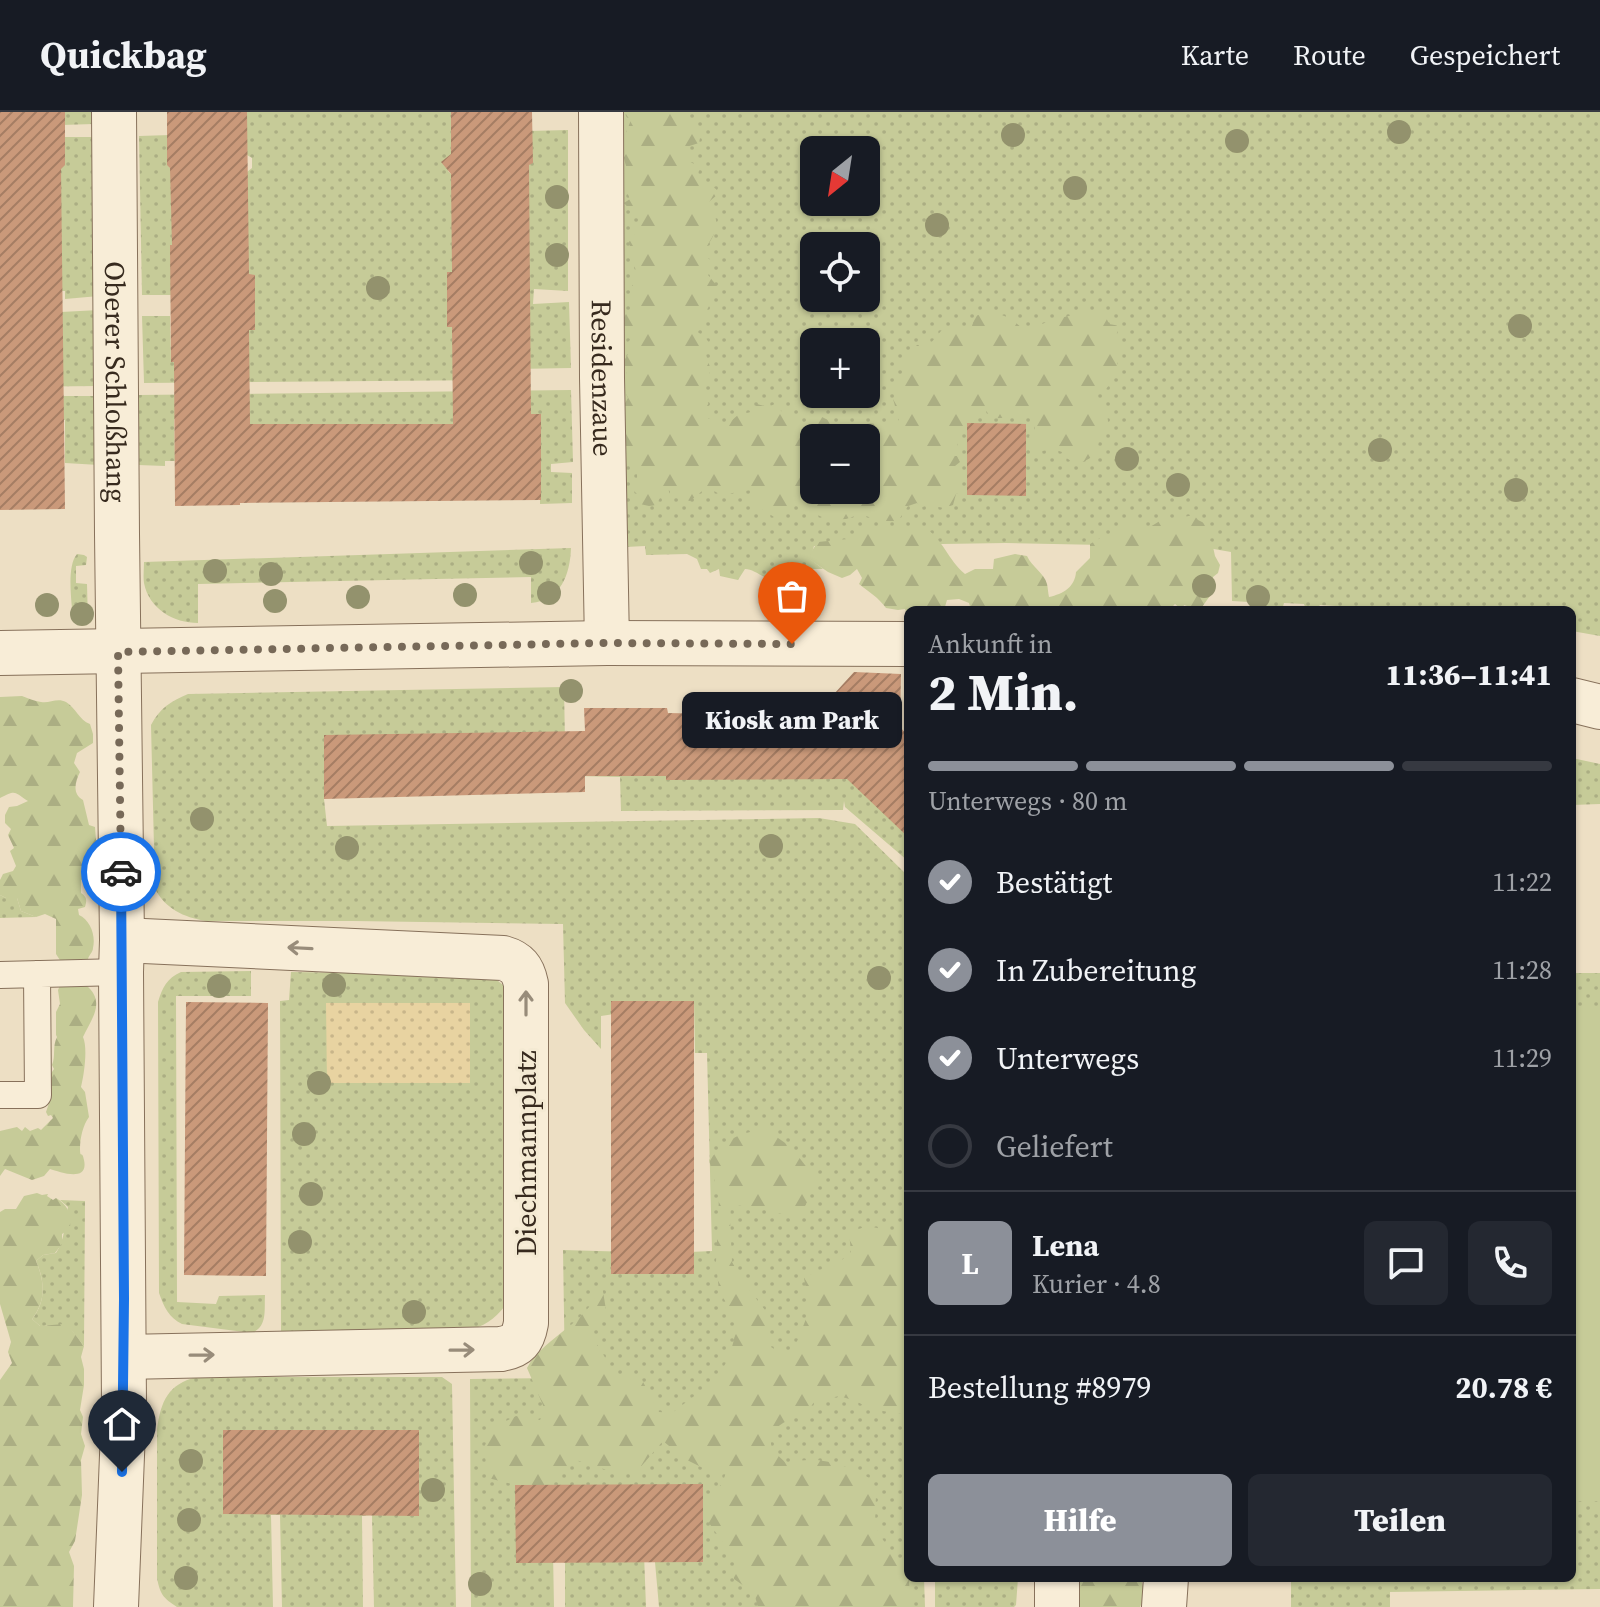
<!DOCTYPE html>
<html lang="de">
<meta charset="utf-8">
<style>
:root{--surface:#171b24;--page:#242831;--text:#f1f3f6;--muted:#9ea1a6;--line:#363941;--accent:#8c9099}
body{margin:0;font-family:"Source Serif 4",serif;background:var(--page);color:var(--text);height:100vh;display:flex;flex-direction:column;font-size:30px;white-space:nowrap}
*{box-sizing:border-box;margin:0}
p{font-size:26px;color:var(--muted)}
.icon{flex:none;width:44px;height:44px;fill:none;stroke:currentColor;stroke-width:2;stroke-linecap:round;stroke-linejoin:round}
.map{position:relative;flex:1;overflow:hidden}
.drawer{position:absolute;left:904px;top:494px;width:672px;height:976px;display:flex;flex-direction:column;background:var(--surface);border-radius:12px;box-shadow:0 2px 6px #0004}
.drawer>*{flex:none}
.needle{width:52px;rotate:210deg}
.tools{position:absolute;left:800px;top:24px;display:grid;gap:16px}
.tools a{display:grid;place-items:center;width:80px;height:80px;border-radius:12px;background:var(--surface);box-shadow:0 2px 6px #0004;font-size:40px}
.pin{position:absolute;display:grid;place-items:center;width:68px;height:68px;color:#fff;margin:-82px -34px;border-radius:50% 50% 50% 0;rotate:-45deg;box-shadow:0 0 8px #0007}
.pin .icon{rotate:45deg}
.courier{position:absolute;display:grid;place-items:center;width:80px;height:80px;margin:-40px;border:6px solid #1a73e8;border-radius:50%;background:#fff;color:#222;box-shadow:0 2px 10px #0007}
.bubble{position:absolute;height:56px;border-radius:12px;background:var(--surface);box-shadow:0 2px 6px #0004;font-size:26px;font-weight:800;line-height:56px;text-align:center}
.overview em{font-style:normal;font-weight:800}
.overview div{display:flex;flex-direction:column-reverse}
.overview{display:flex;align-items:center;justify-content:space-between;height:136px;padding:0 24px}
h1{font-size:52px;font-weight:800;line-height:60px}
.bar{display:grid;grid-template-columns:repeat(4,1fr);gap:12px 8px;align-content:center;height:96px;padding:0 24px}
.bar i{height:10px;border-radius:6px;background:var(--line)}
.bar .active{background:var(--accent)}
.bar p{grid-column:span 4}
.line{display:flex;align-items:center;gap:20px;padding:0 24px;border-top:2px solid var(--line)}
.line div{flex:1}
.round{display:grid;place-items:center;flex:none;width:84px;height:84px;border-radius:12px;background:var(--page)}
ol{padding:0 24px;list-style:none}
li{display:flex;align-items:center;gap:24px;height:88px}
li p{margin-inline-start:auto}
li .icon{padding:8px;border-radius:50%;background:var(--accent);color:#fff;stroke-width:4}
li:last-child{color:var(--muted)}
li i{width:44px;height:44px;border:4px solid var(--line);border-radius:50%}
.button{display:flex;gap:16px;margin-top:auto;padding:16px 24px}
.button a{flex:1;height:92px;border-radius:12px;background:var(--accent);color:#fff;font-size:32px;font-weight:800;line-height:92px;text-align:center}
.button a+a{background:var(--page);color:var(--text)}
header{display:flex;align-items:center;gap:48px;box-sizing:border-box;height:112px;padding:0 40px;background:var(--surface);border-bottom:2px solid var(--line)}
header strong{font-size:38px}
nav{display:flex;gap:44px;margin-inline-start:auto;font-size:28px}
.map>svg:first-child{display:block}
.grass{fill:url(#grass-dots);fill-rule:evenodd}
.forest{fill:url(#forest-firs);fill-rule:evenodd}
.sand{fill:url(#sand-dots)}
.garden{fill:#c6cb98}
.building{fill:url(#building-hatch)}
.lines{fill:none;stroke-linecap:round;stroke-linejoin:round}
.service-casing{stroke:#87715b;stroke-width:28}
.minor-casing{stroke:#87715b;stroke-width:46}
.service{stroke:#f8edd7;stroke-width:26}
.minor{stroke:#f8edd7;stroke-width:44}
.tree{fill:#93926d}
.oneway{stroke:#988c7a}
.done{stroke:#776958;stroke-width:8;stroke-dasharray:0 14.4}
.route{stroke:#1a73e8;stroke-width:10}
.labels{text-anchor:middle;dominant-baseline:central;stroke-width:6;stroke-linejoin:round;paint-order:stroke}
.street-label{font-size:28px;fill:#372a1e;stroke:#f4ead3}
</style>
<header>
<strong>Quickbag</strong>
<nav><a>Karte</a><a>Route</a><a>Gespeichert</a></nav>
</header>
<div class="map">
<svg width="1600" height="1495" viewBox="0 0 1600 1495">
<defs>
<pattern id="grass-dots" width="8" height="8" patternUnits="userSpaceOnUse" patternTransform="scale(2)"><rect width="8" height="8" fill="#c6cb98"/><path d="M2 2h.1M6 6h.1" fill="none" stroke="#abae83" stroke-width="1.8" stroke-linecap="round"/></pattern>
<pattern id="forest-firs" width="22" height="20" patternUnits="userSpaceOnUse" patternTransform="scale(2)"><rect width="22" height="20" fill="#c6cb98"/><path d="M5 1l3.5 6h-7zM16 11l3.5 6h-7z" fill="#abae83"/></pattern>
<pattern id="sand-dots" width="8" height="8" patternUnits="userSpaceOnUse" patternTransform="scale(2)"><rect width="8" height="8" fill="#e8d3a1"/><path d="M2 2h.1M6 6h.1" fill="none" stroke="#c8b58a" stroke-width="1.8" stroke-linecap="round"/></pattern>
<pattern id="building-hatch" width="6" height="6" patternUnits="userSpaceOnUse" patternTransform="scale(2)"><rect width="6" height="6" fill="#ca997a"/><path d="M-1 1l2-2M0 6l6-6M5 7l2-2" fill="none" stroke="#a57d63"/></pattern>
</defs>
<rect width="100%" height="100%" fill="#eddfc4"/>
<path class="grass" d="M0,0H94V12L61,13V25H95L99,184L65,187V179H61Z
M247,0H451V42L448,59L451,62L528,19L568,18V179L534,177L533,192L569,190L571,256L516,257L500,268L144,271L142,204H170L171,250L249,218L255,217V163H249L171,183H142L139,24L170,23V32L167,35V52L170,56L247,60L252,56V46L247,43Z
M601,0H1600V524L1572,519V498H1398L1320,493L1316,498H1306L1304,492L1284,491L1282,498H1259L1249,490L1232,489L1231,440L1202,435L1006,431L814,434L810,447L823,457H791V462L781,463L772,468C763,466 754,457 745,457L738,468L720,464L719,457L710,461L707,457H701L697,447L687,442L646,443L645,434L606,436ZM814,38H866V90H814ZM814,134H866V186H814ZM814,230H866V282H814ZM814,326H866V378H814Z
M99,198V274L0,275V251L61,200Z
M571,278L573,350L551,352V360L572,361V391L540,392V345L474,312H240L174,307L175,349H165V354L138,353L137,283Z
M0,284H98L99,353L65,351V308H0Z
M571,436C570,463 561,488 531,491V465L198,472V511C174,511 149,497 144,471C143,464 144,457 144,450Z
M77,442L84,443L87,445L86,453L76,454V471L87,472L88,510L79,513L73,508C72,491 66,455 77,442Z
M564,575L565,631L863,658L908,693V749L845,695L844,689L843,698L621,699L620,665L490,662L324,687L327,714L819,706L855,712L907,763L908,1466H924L925,1495H659L654,1439L644,1442L646,1495H565V1443L553,1440L554,1495H471L470,1267L565,1266L563,1138L668,1141L712,1139L707,941H695L694,890L601,904V937L584,918L565,891L563,812L353,809H206C183,805 166,797 155,777L151,613C160,596 171,589 188,582Z
M1572,646L1600,652V692L1572,693Z
M0,783L6,786H17L21,799L36,805L0,806Z
M251,859V884H176L177,1190L216,1192L219,1184L265,1183C264,1198 268,1214 252,1221L182,1212C169,1206 164,1195 159,1181L158,890C162,876 167,866 181,860Z
M291,860L484,863L493,865L508,877L509,1189C498,1203 489,1213 471,1217L281,1221L280,889L289,888Z
M1572,861H1600V897H1572Z
M60,1088L85,1089L84,1234C64,1209 70,1214 40,1214L32,1207C46,1190 45,1169 36,1149L43,1143L56,1141C65,1128 65,1110 68,1095Z
M197,1265H442L452,1272L456,1495H374L372,1403L362,1404L363,1495H282L280,1403H271L273,1495H177C163,1486 160,1482 157,1466V1317C161,1289 168,1272 197,1265Z
M1572,1389H1600V1477L1390,1480V1495H1291V1466H1572Z
M941,1466H1018L1016,1493L1014,1495H935V1468H940Z"/>
<path class="forest" d="M622,0H687L686,4L693,12L700,26L699,31L686,35L687,49L700,54L697,66L716,77L717,83L704,94C724,103 716,123 705,137V144L712,149L713,156L708,163L717,174C717,185 713,185 709,194C704,203 705,211 697,220L704,224L711,233L705,240L711,258L702,276L709,293L702,302C708,307 712,309 721,308L724,315L738,303L751,300L757,292L768,295L775,292C785,304 794,310 809,313L820,304L850,319C863,310 874,310 888,314L899,308L893,287L897,281L896,271L905,262L902,249L917,233L930,232L941,219L972,214L975,204C998,196 1014,206 1029,224L1037,214L1052,208L1089,199L1104,201L1109,212L1120,214L1115,226L1121,237L1116,247L1120,259L1106,277L1095,280C1098,289 1108,301 1108,309C1108,317 1102,320 1099,327C1098,329 1099,331 1098,333C1095,346 1086,350 1074,351L1065,345V341L1056,338L1051,342L1046,338L1032,342L1034,336L1029,324L1035,318L1034,308L1027,302C1017,304 1001,307 991,306L985,297L978,304H968L957,334L951,344H957L960,350L955,354L959,360L963,379L956,382L953,393L944,396L928,393L922,395L917,391L908,394L898,409H879L861,402L846,407L828,408L797,393L774,405L754,392L750,378L721,383L707,375L690,389L680,386L676,375H668L670,384L660,386L656,393L649,394L640,392L638,383L634,379C635,375 637,371 637,366C639,347 613,339 626,317L620,300L628,286L625,280L626,273L630,268L622,252L630,239L628,230L632,226L625,220L619,209L622,202L632,199L636,196L632,186V174L637,164L629,130L638,117L642,96L632,100L624,91L630,87C625,74 619,71 627,57C620,34 622,31 631,8ZM814,326H866V378H814Z
M1194,403L1198,408L1210,414L1209,422L1203,425L1212,430L1215,444L1220,453L1218,461L1213,465L1214,478L1200,498L1184,493L1182,498L1175,492L1169,498H1124L1118,495L1115,498H971L969,491L959,487L947,488L944,498H908V504L905,497L898,498L886,496C879,486 869,480 859,472L862,466L857,457L850,463L842,466L828,460L809,447L811,440L818,430L848,427L868,417L887,418L896,414L907,417L924,415C943,427 948,448 965,462L975,457H993L994,447L1015,442L1027,444C1032,455 1044,461 1047,472C1048,476 1048,481 1049,485C1063,482 1075,475 1076,460L1090,446V432L1102,425L1116,426L1117,416L1137,405L1144,414L1150,415L1168,404L1173,407Z
M22,584C28,586 34,589 41,590C49,592 57,585 66,590C76,596 79,608 90,612L93,622V631L77,641L74,651L80,660C75,670 72,682 83,688L89,713L95,715L96,728L101,729L97,744L100,750L89,764L81,768V781C87,785 87,788 85,795L78,797L79,803C90,808 96,823 93,836C93,840 89,843 88,847C85,855 86,866 86,873C106,890 92,906 83,925C88,936 84,963 81,975L85,980L89,1005C83,1013 80,1026 80,1036C80,1048 82,1037 84,1048C89,1071 60,1060 50,1057L44,1064L32,1068L5,1057L0,1064V1019L17,1015L22,1019L25,1015L30,1019L38,1016L41,1018L53,1006L51,1003L48,1004L46,1000L49,991L47,989L50,963L54,957L52,953C56,944 52,935 57,925L56,923V900L60,892L58,878L67,859L56,842V807L45,802L36,805L21,799L17,786H6L0,783V768L3,762L13,759L16,754L10,739L14,736L8,723L11,717L5,711V703L9,695L17,694L28,689C13,679 16,678 0,686V585Z
M765,1017L791,1035L815,1066C810,1083 809,1093 795,1105L765,1098L731,1092L730,1107L732,1150L744,1171L765,1198L771,1235L790,1247L810,1197L804,1166L819,1158L835,1154L851,1140L849,1120L868,1114L900,1121L908,1127V1303L870,1297L856,1289L839,1284L814,1290L806,1302C791,1307 778,1310 770,1325L772,1338L786,1351C819,1343 844,1351 873,1368L876,1381L875,1412L880,1424L908,1460L911,1491L907,1495H758L754,1481L734,1467V1446L709,1411L703,1389L722,1372L729,1352L713,1361L685,1347L663,1329L638,1358L613,1360L576,1348L544,1373L524,1375L488,1366L484,1336L492,1316L516,1304L540,1308L545,1298L527,1256C542,1229 575,1216 592,1191C596,1184 598,1175 601,1167L606,1198L596,1208L592,1224L612,1257L618,1263L642,1268L659,1300L672,1301C694,1283 721,1269 730,1241C734,1231 735,1220 738,1210L719,1179L716,1150L719,1085L709,1048C729,1026 736,1022 765,1017Z
M37,1081L42,1083L48,1082L47,1084L53,1088L56,1086C69,1094 71,1102 70,1117L62,1122V1132L55,1141L43,1143L36,1149C45,1170 46,1189 32,1207L40,1214L64,1212L70,1216L84,1234L81,1245L84,1257V1273L80,1298L83,1305L81,1322L85,1334L81,1348L82,1383L75,1429L69,1440L74,1454L73,1495H0V1268L12,1251L8,1240L11,1230L0,1192V1100L5,1097H16L24,1084Z
M1043,1466H1141L1145,1484L1140,1495H1058Z"/>
<path class="sand" d="M326,891H470V971H327Z"/>
<path class="garden" d="M1572,897H1600V1389H1572Z"/>
<path class="building" d="M0,0H65V53L61,57L65,397L0,398Z
M167,0H247L249,162L255,163V218H249L250,312H453L452,215H447V160H452L451,62L441,50L451,42V0H532L533,51L529,53L531,302H541V388L240,391V393L175,394L174,250H171L170,133H172L170,56L167,53Z
M967,311L1026,312V384L967,383Z
M854,560L901,562L900,615L908,624V725L847,667L666,668V664H585V680L324,687V623L585,619L584,596H667L668,601L761,603L841,601L834,582Z
M611,889H694V1162H611Z
M186,890L268,891L266,1164L184,1163Z
M223,1318H419V1404L223,1402Z
M703,1372V1450L516,1451L515,1373Z"/>
<g class="lines">
<defs>
<path id="service" d="M0,863L121,860
M0,983H38L37,862"/>
<g id="minor">
<path id="s1" d="M114,0L117,422L122,828L121,860L124,1293L116,1495"/>
<path id="s2" d="M601,0L602,266L607,531"/>
<path d="M0,541L607,531L908,532"/>
<path d="M1572,588L1600,595"/>
<path d="M122,828L503,846C517,850 523,857 526,872V1211C523,1228 518,1234 501,1237L124,1245"/>
<path d="M1057,1466V1495"/>
<path d="M1164,1495L1166,1466"/>
</g>
</defs>
<use href="#service" class="service-casing"/>
<use href="#minor" class="minor-casing"/>
<use href="#service" class="service"/>
<use href="#minor" class="minor"/>
</g>
<g class="tree">
<circle cx="1399" cy="20" r="12"/>
<circle cx="1013" cy="23" r="12"/>
<circle cx="1237" cy="29" r="12"/>
<circle cx="1075" cy="76" r="12"/>
<circle cx="557" cy="85" r="12"/>
<circle cx="937" cy="113" r="12"/>
<circle cx="557" cy="143" r="12"/>
<circle cx="378" cy="176" r="12"/>
<circle cx="1520" cy="214" r="12"/>
<circle cx="1380" cy="338" r="12"/>
<circle cx="1127" cy="347" r="12"/>
<circle cx="1178" cy="373" r="12"/>
<circle cx="1516" cy="378" r="12"/>
<circle cx="531" cy="451" r="12"/>
<circle cx="215" cy="459" r="12"/>
<circle cx="271" cy="462" r="12"/>
<circle cx="1204" cy="474" r="12"/>
<circle cx="549" cy="481" r="12"/>
<circle cx="465" cy="483" r="12"/>
<circle cx="358" cy="485" r="12"/>
<circle cx="1258" cy="485" r="12"/>
<circle cx="275" cy="489" r="12"/>
<circle cx="47" cy="493" r="12"/>
<circle cx="82" cy="502" r="12"/>
<circle cx="571" cy="579" r="12"/>
<circle cx="202" cy="707" r="12"/>
<circle cx="771" cy="734" r="12"/>
<circle cx="347" cy="736" r="12"/>
<circle cx="879" cy="866" r="12"/>
<circle cx="334" cy="873" r="12"/>
<circle cx="219" cy="874" r="12"/>
<circle cx="319" cy="971" r="12"/>
<circle cx="304" cy="1022" r="12"/>
<circle cx="311" cy="1082" r="12"/>
<circle cx="300" cy="1130" r="12"/>
<circle cx="414" cy="1200" r="12"/>
<circle cx="191" cy="1349" r="12"/>
<circle cx="433" cy="1378" r="12"/>
<circle cx="189" cy="1408" r="12"/>
<circle cx="186" cy="1466" r="12"/>
<circle cx="480" cy="1472" r="12"/>
</g>
<defs><path id="oneway-shaft" d="M-6 0H5M1.5-3L5.5 0L1.5 3" fill="none" stroke-width="1.6" stroke-linecap="round" stroke-linejoin="round" transform="scale(2)"/></defs>
<g class="oneway">
<use href="#oneway-shaft" transform="translate(300 836) rotate(-177)"/>
<use href="#oneway-shaft" transform="translate(526 891) rotate(-90)"/>
<use href="#oneway-shaft" transform="translate(462 1238) rotate(-1)"/>
<use href="#oneway-shaft" transform="translate(202 1243) rotate(-1)"/>
</g>
<g class="lines">
<path class="done" d="M121,760L118,540L607,531L792,532"/>
<path class="route" d="M121,760L124,1187L122,1360"/>
</g>
<g class="labels">
<g class="street-label">
<text stroke="none"><textPath href="#s2" startOffset="266">Residenzaue</textPath></text>
<text stroke="none"><textPath href="#s1" startOffset="270">Oberer Schloßhang</textPath></text>
<text transform="translate(526 1041) rotate(-90)">Diechmannplatz</text>
</g>
</g>
</svg>
<div class="tools">
<a><svg class="needle" viewBox="-14 -14 28 28"><path d="M0-13l5 13h-10z" fill="#e53935"/><path d="M0 13l5-13h-10z" fill="#9ea1a6"/></svg></a>
<a><svg class="icon" aria-label="locate" viewBox="0 0 24 24"><circle cx="12" cy="12" r="6"/><path d="M12 2v4M12 18v4M2 12h4M18 12h4"/></svg></a>
<a>+</a>
<a>−</a>
</div>
<div class="pin" style="left:792px;top:532px;background:#ea580c"><svg class="icon" aria-label="bag" viewBox="0 0 24 24"><path d="M5 8h14l-1 12H6zM9 8a3 3 0 0 1 6 0"/></svg></div>
<div class="pin" style="left:122px;top:1360px;background:#1f2937"><svg class="icon" aria-label="home" viewBox="0 0 24 24"><path d="M3 11l9-7 9 7M6 9v11h12V9"/></svg></div>
<div class="courier" style="left:121px;top:760px"><svg class="icon" aria-label="car" viewBox="0 0 24 24"><path d="M5 17H2v-5l4-1 3-4h7l3 4 3 1v5h-3M9 17h6M6 11h13"/><circle cx="7" cy="17" r="2"/><circle cx="17" cy="17" r="2"/></svg></div>
<div class="bubble" style="left:682px;top:580px;width:220px">Kiosk am Park</div>
<section class="drawer">
<div class="overview"><div><h1>2 Min.</h1><p>Ankunft in</p></div><em>11:36–11:41</em></div>
<div class="bar"><i class="active"></i><i class="active"></i><i class="active"></i><i></i><p>Unterwegs · 80 m</p></div>
<ol>
<li><svg class="icon" aria-label="check" viewBox="0 0 24 24"><path d="M5 12l5 5 9-10"/></svg>Bestätigt<p>11:22</p></li>
<li><svg class="icon" aria-label="check" viewBox="0 0 24 24"><path d="M5 12l5 5 9-10"/></svg>In Zubereitung<p>11:28</p></li>
<li><svg class="icon" aria-label="check" viewBox="0 0 24 24"><path d="M5 12l5 5 9-10"/></svg>Unterwegs<p>11:29</p></li>
<li><i></i>Geliefert</li>
</ol>
<div class="line" style="height:144px"><b class="round" style="background:var(--accent);color:#fff">L</b><div><b>Lena</b><p>Kurier · 4.8</p></div><a class="round"><svg class="icon" aria-label="chat" viewBox="0 0 24 24"><path d="M4 5h16v11H9l-5 4z"/></svg></a><a class="round"><svg class="icon" aria-label="phone" viewBox="0 0 24 24"><path d="M5 4h4l2 5-3 2q2 4 5 5l2-3 5 2v4C11 20 4 13 5 4z"/></svg></a></div>
<div class="line" style="height:104px"><div>Bestellung #8979</div><b>20.78 €</b></div>
<div class="button"><a>Hilfe</a><a>Teilen</a></div>
</section>
</div>
